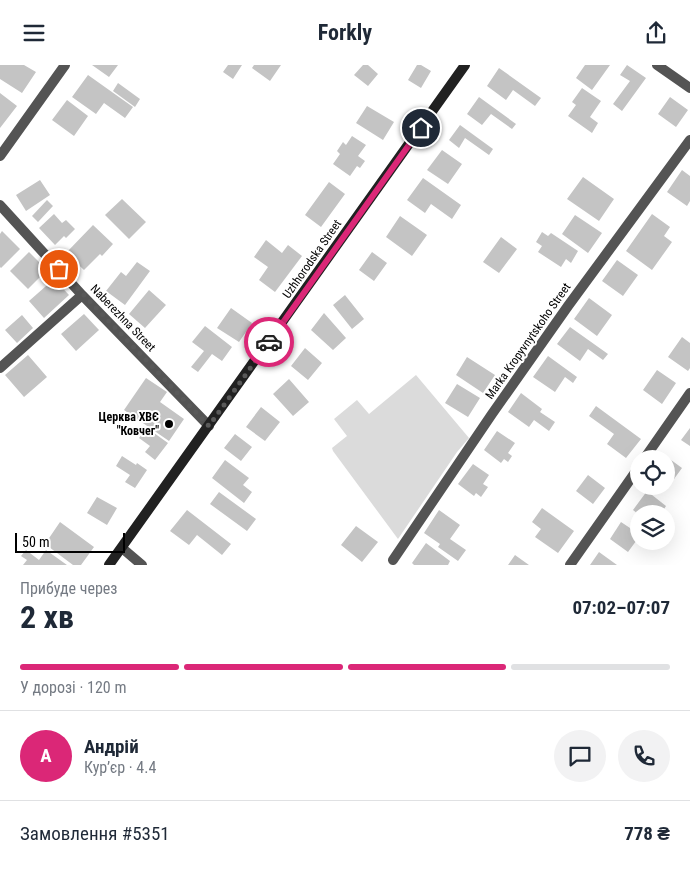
<!DOCTYPE html>
<html lang="uk">
<meta charset="utf-8">
<style>
:root{--surface:#fff;--page:#f2f2f3;--text:#1f2937;--muted:#747a83;--line:#e0e1e3;--accent:#db2777}
body{margin:0;font-family:"Roboto Condensed",sans-serif;background:var(--page);color:var(--text);height:100vh;display:flex;flex-direction:column;font-size:19px;white-space:nowrap}
*{box-sizing:border-box;margin:0}
p{font-size:16px;color:var(--muted)}
.icon{flex:none;width:28px;height:28px;fill:none;stroke:currentColor;stroke-width:2;stroke-linecap:round;stroke-linejoin:round}
.map{position:relative;height:500px;overflow:hidden}
.details{display:flex;flex-direction:column;background:var(--surface);flex:1}
.details>*{flex:none}
.controls{position:absolute;left:630px;top:385px;display:grid;gap:10px}
.controls a{display:grid;place-items:center;width:45px;height:45px;border-radius:50%;background:var(--surface);box-shadow:0 5px 20px #0002;font-size:25px}
.scale{position:absolute;left:15px;bottom:12px;width:110px;box-sizing:border-box;padding-left:5px;border:2px solid #000;border-top:0;font-size:14px;line-height:18px;white-space:nowrap;color:#000;-webkit-text-stroke:4px #fff;paint-order:stroke}
.pin{position:absolute;display:grid;place-items:center;width:42px;height:42px;color:#fff;margin:-21px;border:2px solid #fff;border-radius:50%;box-shadow:0 1px 5px #0007}
.courier{position:absolute;display:grid;place-items:center;width:50px;height:50px;margin:-25px;border:4px solid #db2777;border-radius:50%;background:#fff;color:#222;box-shadow:0 1px 6px #0007}
.head em{font-style:normal;font-weight:700}
.head div{display:flex;flex-direction:column-reverse}
.head{display:flex;align-items:center;justify-content:space-between;height:85px;padding:0 20px}
h1{font-size:32px;font-weight:700;line-height:38px}
.bar{display:grid;grid-template-columns:repeat(4,1fr);gap:8px 5px;align-content:center;height:60px;padding:0 20px}
.bar i{height:6px;border-radius:4px;background:var(--line)}
.bar .on{background:var(--accent)}
.bar p{grid-column:span 4}
.line{display:flex;align-items:center;gap:12px;padding:0 20px;border-top:1px solid var(--line)}
.line div{flex:1}
.round{display:grid;place-items:center;flex:none;width:52px;height:52px;border-radius:26px;background:var(--page)}
header{display:flex;justify-content:space-between;align-items:center;height:65px;padding:0 20px;background:var(--surface);font-size:22px;font-weight:700}
.map>svg:first-child{display:block}
.green{fill:#dbdbdb}
.building{fill:#c4c4c4}
.lines{fill:none;stroke-linecap:round;stroke-linejoin:round}
.minor{stroke:#545454;stroke-width:10}
.secondary{stroke:#212121;stroke-width:10}
.done{stroke:#595959;stroke-width:5;stroke-dasharray:0 9}
.route{stroke:#db2777;stroke-width:6}
.poi-dot{fill:#000;stroke:#fff;stroke-width:2}
.labels{text-anchor:middle;dominant-baseline:central;stroke-width:4;stroke-linejoin:round;paint-order:stroke}
.street-label{font-size:12px;fill:#000;stroke:#fff}
.poi-label{font-size:12px;font-weight:bold;fill:#000;stroke:#fff;text-anchor:end}
</style>
<header><svg class="icon" aria-label="menu" viewBox="0 0 24 24"><path d="M4 6h16M4 12h16M4 18h16"/></svg>Forkly<svg class="icon" aria-label="share" viewBox="0 0 24 24"><path d="M12 15V3M7 8l5-5 5 5M5 13v7h14v-7"/></svg></header>
<div class="map">
<svg width="690" height="500" viewBox="0 0 690 500">
<rect width="100%" height="100%" fill="#fff"/>
<path class="green" d="M416,310L469,373L457,387L398,474L333,386L332,383L347,371L334,354L357,335L369,349Z"/>
<path class="building" d="M0,0H24L36,7L22,28L0,14Z
M92,0H118L109,12Z
M228,0H242L233,14L223,7Z
M254,0H281L270,16L252,3Z
M363,0H368L378,9L368,21L354,10Z
M417,0H421L431,6L421,23L408,15Z
M585,0H610L592,25L576,13Z
M627,0L646,13L622,46L613,39L630,16L620,10Z
M499,3L541,33L535,41L513,25L506,35L487,21Z
M88,10L133,42L125,53L104,38L96,49L72,32Z
M118,18L140,34L135,42L113,26Z
M582,23L601,36L590,52L598,58L592,68L568,51L576,40L572,37Z
M0,28L17,41L0,63Z
M479,32L516,59L512,64L491,49L482,60L467,49Z
M670,32L688,45L676,62L658,49Z
M67,35L88,51L74,71L52,55Z
M367,41L394,57L383,75L356,58Z
M460,60L493,84L489,90L465,73L459,83L449,75Z
M352,71L366,80L358,91L365,96L360,103L357,101L350,111L333,99L340,89L337,86L343,77L346,80Z
M442,85L462,99L448,119L427,105Z
M682,105L690,111V136L687,141L667,127Z
M583,112L614,134L599,156L567,134Z
M423,113L461,140L452,154L431,139L425,148L407,135Z
M40,115L50,130L26,146L16,130Z
M329,117L345,129L321,162L305,150Z
M122,134L146,157L129,174L105,150Z
M47,135L53,141L38,157L32,151Z
M54,149L62,158L66,155L75,164L66,173L64,171L55,180L39,163Z
M652,149L670,162L664,171L672,177L652,205L626,186Z
M575,150L602,168L588,188L562,169Z
M400,151L427,170L412,191L386,172Z
M93,160L113,179L102,191L100,189L84,205L66,188Z
M2,166L20,184L1,203L0,202V169Z
M542,167L548,171L551,168L578,186L571,198L566,194L561,202L538,187L542,181L536,177Z
M501,172L517,184L499,208L483,197Z
M266,175L282,188L288,180L302,191L275,227L259,215L268,202L254,192Z
M29,187L47,205L28,224L10,206Z
M372,187L387,198L374,216L359,205Z
M617,195L638,210L623,231L602,216Z
M137,197L150,206L125,240L106,226L121,207L126,211Z
M54,214L69,230L44,253L29,236Z
M149,225L166,240L145,263L129,249Z
M345,230L364,254L352,264L333,240Z
M589,233L612,250L597,271L574,254Z
M231,243L252,258L239,277L217,263Z
M324,248L346,273L333,285L311,265Z
M84,249L99,265L76,286L61,269Z
M22,250L33,263L17,278L5,265Z
M205,261L232,282L222,296L212,289L198,307L191,302L204,286L192,277Z
M570,262L608,289L603,295L588,284L580,296L557,279Z
M682,272L690,278V303L688,306L668,292Z
M305,283L322,298L308,315L291,301Z
M28,290L47,312L24,332L5,310Z
M548,291L577,312L573,318L565,312L555,327L533,312Z
M467,292L495,310L483,328L456,310Z
M657,305L676,318L662,339L643,325Z
M146,313L167,327L160,337L184,354L169,376L124,345Z
M289,314L309,337L293,351L273,329Z
M457,319L480,333L468,352L445,338Z
M521,328L542,344L540,347L555,357L549,366L534,355L529,362L508,347Z
M596,341L641,374L626,393L607,379L614,369L589,351Z
M261,342L280,357L265,376L246,362Z
M147,363L168,378L155,395L145,387L150,381L139,373Z
M690,363V381L681,375Z
M497,366L515,378L508,388L512,391L508,397L504,394L501,398L484,385Z
M235,369L252,382L241,396L224,383Z
M122,391L136,400L137,398L147,405L135,423L125,417L130,410L116,401Z
M667,392L682,403L674,414L666,409Z
M225,395L249,413L243,420L252,427L244,438L212,413Z
M473,399L489,410L483,419L488,422L481,432L476,428L474,431L458,419Z
M588,410L605,423L593,439L576,426Z
M647,426L666,441L661,449H638L633,445Z
M219,427L256,454L247,466L210,439Z
M97,432L117,443L107,460L87,448Z
M542,443L574,466L558,488L535,472L541,464L532,457Z
M187,445L231,479L222,490L197,470L189,480L170,466Z
M439,445L460,460L450,474L466,485L458,496L438,482L440,479L424,468Z
M60,457L94,482L81,500H73L45,479Z
M621,457L639,469V472L628,487L610,474Z
M356,461L378,477L362,497L341,480Z
M426,478L450,496L448,500H414L412,498Z
M26,485L39,495L46,485L67,500H23L27,495L21,491Z
M599,487L617,500H590Z
M515,490L529,500H508Z"/>
<g class="lines">
<path class="minor" d="M657,0L690,23
M0,91L65,0
M0,140L82,230L209,361
M0,303L82,230
M644,394L690,328
M122,483L142,500
M393,495L492,349L568,241L690,75
M570,500L639,402"/>
<path class="secondary" d="M109,500L465,0"/>
</g>
<g class="lines">
<path class="done" d="M59,204L209,361L269,277"/>
<path class="route" d="M269,277L421,63"/>
</g>
<circle class="poi-dot" cx="169" cy="359" r="5"/>
<g class="labels">
<g class="street-label">
<text transform="translate(312 194) rotate(-55)">Uzhhorodska Street</text>
<text transform="translate(123 253) rotate(46)">Naberezhna Street</text>
<text transform="translate(528 276) rotate(-55)">Marka Kropyvnytskoho Street</text>
</g>
<g class="poi-label">
<text x="159" y="352">Церква ХВЄ<tspan x="159" dy="14">"Ковчег"</tspan></text>
</g>
</g>
</svg>
<div class="controls">
<a><svg class="icon" aria-label="locate" viewBox="0 0 24 24"><circle cx="12" cy="12" r="6"/><path d="M12 2v4M12 18v4M2 12h4M18 12h4"/></svg></a>
<a><svg class="icon" aria-label="layers" viewBox="0 0 24 24"><path d="M12 4l9 5-9 5-9-5zM3 14l9 5 9-5"/></svg></a>
</div>
<div class="scale">50 m</div>
<div class="pin" style="left:59px;top:204px;background:#ea580c"><svg class="icon" aria-label="bag" viewBox="0 0 24 24"><path d="M5 8h14l-1 12H6zM9 8a3 3 0 0 1 6 0"/></svg></div>
<div class="pin" style="left:421px;top:63px;background:#1f2937"><svg class="icon" aria-label="home" viewBox="0 0 24 24"><path d="M3 11l9-7 9 7M6 9v11h12V9"/></svg></div>
<div class="courier" style="left:269px;top:277px"><svg class="icon" aria-label="car" viewBox="0 0 24 24"><path d="M5 17H2v-5l4-1 3-4h7l3 4 3 1v5h-3M9 17h6M6 11h13"/><circle cx="7" cy="17" r="2"/><circle cx="17" cy="17" r="2"/></svg></div>
</div>
<section class="details">
<div class="head"><div><h1>2 хв</h1><p>Прибуде через</p></div><em>07:02–07:07</em></div>
<div class="bar"><i class="on"></i><i class="on"></i><i class="on"></i><i></i><p>У дорозі · 120 m</p></div>
<div class="line" style="height:90px"><b class="round" style="background:var(--accent);color:#fff">А</b><div><b>Андрій</b><p>Кур’єр · 4.4</p></div><a class="round"><svg class="icon" aria-label="chat" viewBox="0 0 24 24"><path d="M4 5h16v11H9l-5 4z"/></svg></a><a class="round"><svg class="icon" aria-label="phone" viewBox="0 0 24 24"><path d="M5 4h4l2 5-3 2q2 4 5 5l2-3 5 2v4C11 20 4 13 5 4z"/></svg></a></div>
<div class="line" style="height:65px"><div>Замовлення #5351</div><b>778 ₴</b></div>
</section>
